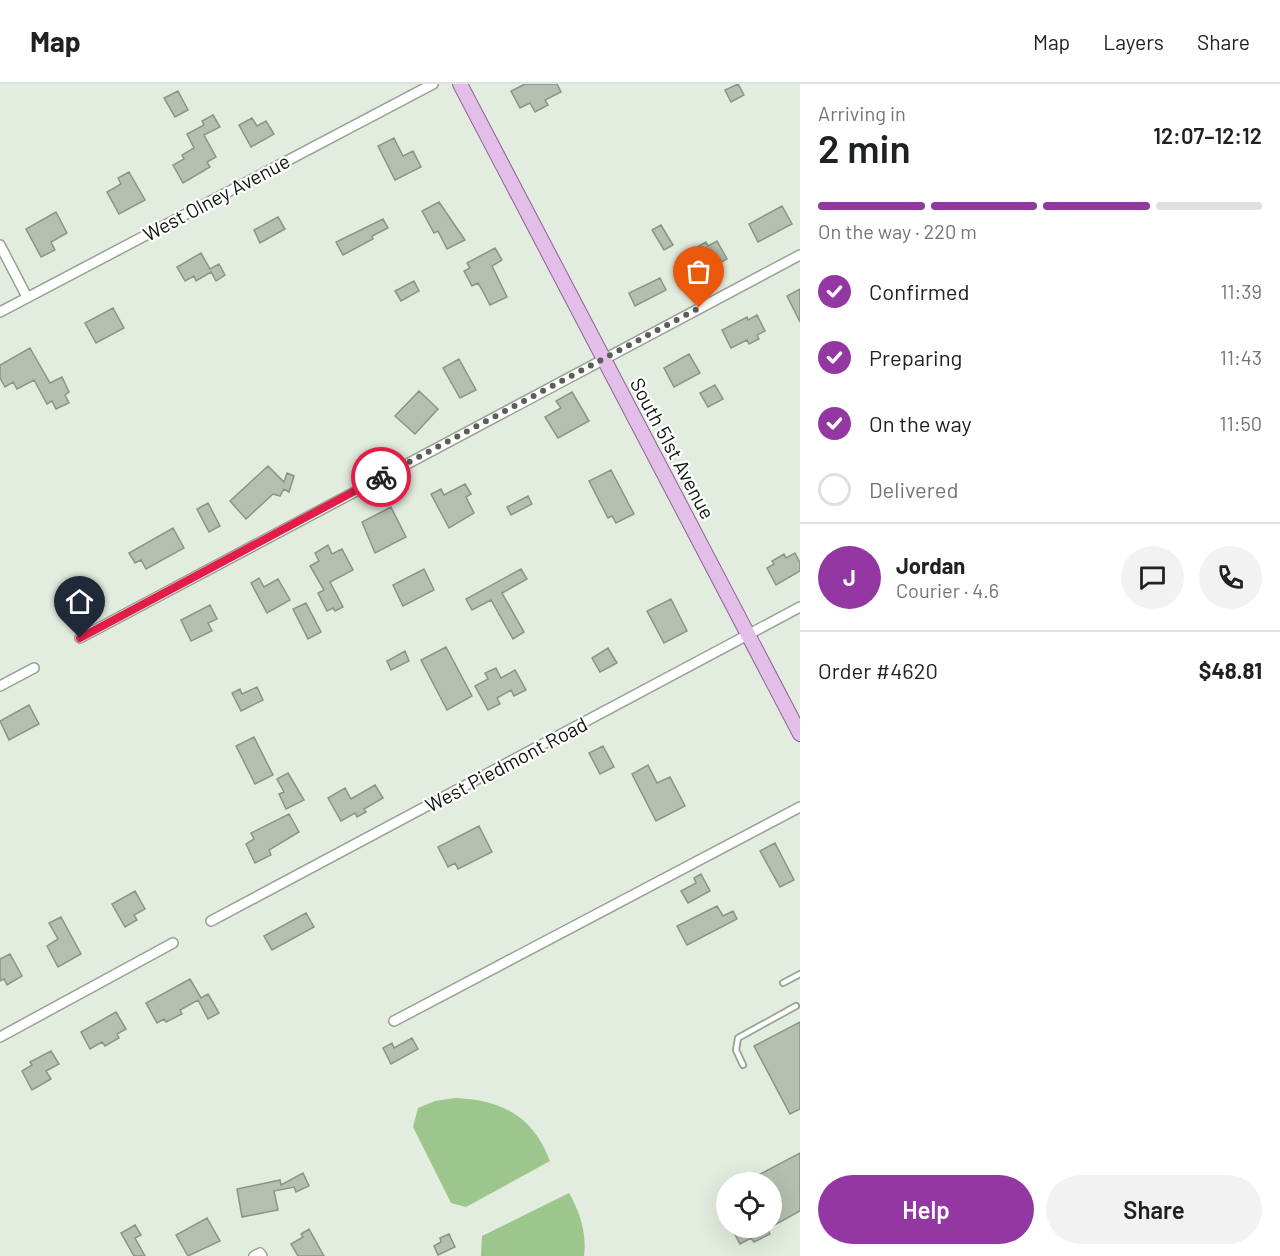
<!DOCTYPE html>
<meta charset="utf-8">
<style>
:root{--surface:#fff;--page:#f2f2f2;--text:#202124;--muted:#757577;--line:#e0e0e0;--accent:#9337a2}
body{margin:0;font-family:Barlow,sans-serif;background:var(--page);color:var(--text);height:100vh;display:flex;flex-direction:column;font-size:22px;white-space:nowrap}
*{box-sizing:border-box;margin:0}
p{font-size:20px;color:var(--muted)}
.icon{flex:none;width:33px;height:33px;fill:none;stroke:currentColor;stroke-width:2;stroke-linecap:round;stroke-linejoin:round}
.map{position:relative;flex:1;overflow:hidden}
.drawer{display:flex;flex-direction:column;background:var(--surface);width:480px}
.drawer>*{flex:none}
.controls{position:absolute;left:716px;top:1088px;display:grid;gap:12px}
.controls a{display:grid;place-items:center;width:66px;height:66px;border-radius:50%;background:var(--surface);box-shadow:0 6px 24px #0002;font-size:30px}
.pin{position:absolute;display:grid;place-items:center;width:51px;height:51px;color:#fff;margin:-62px -26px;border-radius:50% 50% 50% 0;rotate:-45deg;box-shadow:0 0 6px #0007}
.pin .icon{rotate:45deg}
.courier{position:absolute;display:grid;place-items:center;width:60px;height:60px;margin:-30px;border:4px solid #e11d48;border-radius:50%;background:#fff;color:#222;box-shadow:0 2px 8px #0007}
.headline em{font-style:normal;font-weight:600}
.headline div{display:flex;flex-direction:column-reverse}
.headline{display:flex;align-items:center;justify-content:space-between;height:102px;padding:0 18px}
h1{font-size:39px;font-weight:600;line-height:45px}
.bar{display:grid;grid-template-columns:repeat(4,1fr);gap:9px 6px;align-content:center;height:72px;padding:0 18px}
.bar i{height:8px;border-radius:4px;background:var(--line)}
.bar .on{background:var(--accent)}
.bar p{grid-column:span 4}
.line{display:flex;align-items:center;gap:15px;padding:0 18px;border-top:2px solid var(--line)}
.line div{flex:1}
.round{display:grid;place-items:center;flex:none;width:63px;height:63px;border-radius:32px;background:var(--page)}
ol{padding:0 18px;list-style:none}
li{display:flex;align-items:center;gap:18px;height:66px}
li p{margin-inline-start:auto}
li .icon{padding:6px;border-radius:50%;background:var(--accent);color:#fff;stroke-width:4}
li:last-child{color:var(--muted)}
li i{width:33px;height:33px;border:3px solid var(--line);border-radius:50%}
.primary-button{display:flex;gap:12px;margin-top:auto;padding:12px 18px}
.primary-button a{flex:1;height:69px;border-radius:36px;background:var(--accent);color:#fff;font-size:24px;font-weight:600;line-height:69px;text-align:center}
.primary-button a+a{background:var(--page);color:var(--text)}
header{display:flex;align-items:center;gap:36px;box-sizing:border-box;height:84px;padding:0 30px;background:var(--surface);border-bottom:2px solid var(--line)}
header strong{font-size:28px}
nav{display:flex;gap:33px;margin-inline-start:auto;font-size:21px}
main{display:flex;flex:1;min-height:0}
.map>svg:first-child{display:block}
.green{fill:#9dc68c}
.building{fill:#b4bfb0;stroke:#8b9587;stroke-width:1.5}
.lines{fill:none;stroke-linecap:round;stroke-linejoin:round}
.service-casing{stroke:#98a294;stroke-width:8}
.minor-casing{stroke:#98a294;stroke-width:12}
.primary-casing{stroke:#8c6592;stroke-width:16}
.service{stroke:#fff;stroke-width:4.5}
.minor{stroke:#fff;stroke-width:9}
.primary{stroke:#e2bee8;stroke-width:14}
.done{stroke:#595f56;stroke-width:6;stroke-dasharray:0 10.8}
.route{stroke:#e11d48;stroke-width:8}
.labels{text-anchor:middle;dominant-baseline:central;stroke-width:4.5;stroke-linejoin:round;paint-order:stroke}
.street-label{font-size:20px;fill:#0f120d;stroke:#fff}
</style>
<header>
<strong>Map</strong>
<nav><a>Map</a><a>Layers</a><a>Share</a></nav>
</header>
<main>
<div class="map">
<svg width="800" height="1172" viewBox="0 0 800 1172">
<rect width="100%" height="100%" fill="#e3eddf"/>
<path class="green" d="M455,1014C502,1016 533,1032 550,1077L466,1123L451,1119L413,1043L418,1024L435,1017Z
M569,1109C580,1128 587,1150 584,1172H481L482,1152Z"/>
<path class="building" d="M525,0H557L561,8L545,16L548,21L535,28L530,19L520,24L511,7Z
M738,0L744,11L731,18L725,6Z
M178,7L188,26L175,33L164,14Z
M213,31L220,43L204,51L216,73L207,78L210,83L183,99L173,81L184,75L182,71L194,64L187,50L204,41L202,37Z
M252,34L257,42L266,37L274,50L251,63L239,41Z
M394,54L403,72L413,67L421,83L395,96L378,62Z
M129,88L145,116L119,130L107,108L121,100L118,94Z
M439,118L465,156L447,165L438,147L434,149L422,127Z
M782,122L792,140L758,158L749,140Z
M56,128L67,149L51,158L55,166L41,173L26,145Z
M278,133L285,145L260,159L254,146Z
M383,135L388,144L372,152L373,155L343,171L336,158Z
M661,141L673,161L664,166L652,146Z
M717,157L727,175L693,193L685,178L698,171L695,164L706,158L708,162Z
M495,164L502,176L492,182L507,213L490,221L481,204L478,199L472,202L464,187L470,184L467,179Z
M201,169L210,185L219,180L225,191L216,197L211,188L196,197L194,192L185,197L177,183Z
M660,194L666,206L635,222L629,209Z
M414,197L419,207L401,217L395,207Z
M800,205V238L787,212Z
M113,224L124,244L96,259L85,239Z
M757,231L765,247L757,251L759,255L749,260L747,256L731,264L722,246L747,233L748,236Z
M30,264L50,299L62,293L69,308L65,311L69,319L56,325L52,317L47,320L34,296L17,305L13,298L5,303L0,294V281Z
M689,270L700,289L674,303L664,284Z
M459,275L476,306L460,314L443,284Z
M715,301L723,315L708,323L700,309Z
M419,307L438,325L415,350L395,332Z
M572,308L589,337L558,354L545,333L561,324L556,317Z
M268,382L284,398L287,389L294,392L289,408L284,405L280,412L273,410L246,435L230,417Z
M611,386L634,430L616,439L612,432L608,434L589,397Z
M465,400L471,410L466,413L474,429L449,444L431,410L441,405L444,411Z
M528,412L532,420L511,431L507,423Z
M208,419L220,442L209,448L197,425Z
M391,423L406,453L375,469L362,438Z
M173,444L184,464L146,485L141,476L135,479L129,469Z
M328,461L332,470L342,465L353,486L330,498L343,523L335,527L333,524L327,527L318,509L324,506L310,482L319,477L315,469Z
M795,469L800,479V487L776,501L767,484L774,480L772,477L784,470L786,474Z
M424,485L434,506L403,522L393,501Z
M521,485L527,495L502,509L524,548L513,555L491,516L472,526L466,515Z
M259,494L264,503L278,495L290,516L267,529L251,499Z
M671,515L687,547L664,559L647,527Z
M306,519L321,548L308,555L293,525Z
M210,521L217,535L208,539L212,547L191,557L181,536Z
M446,563L472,612L447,626L421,576Z
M608,564L617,579L600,588L592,574Z
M405,567L409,577L391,586L387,577Z
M496,584L501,594L515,586L526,606L514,612L511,606L497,614L500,620L488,626L475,602L488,595L485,589Z
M257,603L263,616L241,627L232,609L240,605L242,610Z
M29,621L39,640L9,656L0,637Z
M254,653L273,691L255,700L236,662Z
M603,662L614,683L600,690L589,669Z
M648,681L657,699L670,693L685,722L656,737L632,690Z
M288,689L304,716L286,725L279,710L284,708L277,695Z
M375,701L383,714L364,725L366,728L357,733L355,729L341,737L328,714L345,704L351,715Z
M289,730L299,748L269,766L271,771L255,779L246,760L254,755L251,749Z
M479,742L492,768L458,785L455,779L448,783L438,763Z
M775,759L794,796L780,803L760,767Z
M701,790L710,807L688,819L681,807L696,799L694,794Z
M135,807L145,825L134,831L137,836L125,843L112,820Z
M717,822L723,832L733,827L737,835L687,861L677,842Z
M306,829L314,843L272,866L264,852Z
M61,833L81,870L58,883L47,862L58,855L49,839Z
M10,870L22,892L7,901L4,895L0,897V875Z
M190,895L201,914L208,910L219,929L208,935L198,916L180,926L182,930L166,938L164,935L157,939L146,919Z
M116,928L126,945L117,950L119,954L105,962L102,958L90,965L81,948Z
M800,938V1025L790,1030L754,962Z
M412,954L418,965L391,980L383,964L392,959L394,964Z
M51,967L59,980L46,987L51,995L32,1006L22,987L32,981L30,978Z
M800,1069V1127L771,1143V1098H745Z
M303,1089L309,1102L296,1108L294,1103L274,1107L278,1126L242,1133L237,1105L280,1096L281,1101Z
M207,1134L220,1157L188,1172L176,1151Z
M135,1141L141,1151L135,1154L145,1172H134L121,1149Z
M731,1143H766L770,1150L754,1158L751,1154L740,1160Z
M309,1145L324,1172H298L291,1160L303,1153L301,1150Z
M449,1150L455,1163L438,1171L434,1162L441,1158L440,1154Z"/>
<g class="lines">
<defs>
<path id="service" d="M783,899L800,890
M743,981L736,966L738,954L796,922"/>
<path id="minor" d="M0,161L27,213
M0,228L433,0
M80,554L800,171
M0,602L34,584
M211,837L800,523
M394,937L800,723
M0,953L173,859
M254,1172L260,1169L262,1172"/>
<path id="primary" d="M460,0L800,650"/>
</defs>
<use href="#service" class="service-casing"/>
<use href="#minor" class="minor-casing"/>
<use href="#primary" class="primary-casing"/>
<use href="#service" class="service"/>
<use href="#minor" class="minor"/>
<use href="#primary" class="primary"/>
</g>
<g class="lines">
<path class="done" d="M381,393L699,224"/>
<path class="route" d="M80,554L381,393"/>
</g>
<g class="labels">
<g class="street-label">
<text transform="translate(216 113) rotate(-28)">West Olney Avenue</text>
<text transform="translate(673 364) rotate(62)">South 51st Avenue</text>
<text transform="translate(506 680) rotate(-28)">West Piedmont Road</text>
</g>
</g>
</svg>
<div class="controls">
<a><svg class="icon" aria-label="locate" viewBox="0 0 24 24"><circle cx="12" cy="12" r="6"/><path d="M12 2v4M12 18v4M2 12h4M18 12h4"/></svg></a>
</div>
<div class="pin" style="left:699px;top:224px;background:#ea580c"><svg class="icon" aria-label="bag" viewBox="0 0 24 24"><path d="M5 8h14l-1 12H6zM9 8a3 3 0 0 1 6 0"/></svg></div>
<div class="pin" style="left:80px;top:554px;background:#1f2937"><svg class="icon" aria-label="home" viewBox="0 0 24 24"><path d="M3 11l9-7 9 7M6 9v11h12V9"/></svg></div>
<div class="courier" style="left:381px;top:393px"><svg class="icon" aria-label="bike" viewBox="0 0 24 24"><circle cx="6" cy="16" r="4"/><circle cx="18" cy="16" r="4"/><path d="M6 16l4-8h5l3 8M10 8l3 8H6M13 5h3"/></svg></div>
</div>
<section class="drawer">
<div class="headline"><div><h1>2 min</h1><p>Arriving in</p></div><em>12:07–12:12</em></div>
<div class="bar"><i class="on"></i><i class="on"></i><i class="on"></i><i></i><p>On the way · 220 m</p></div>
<ol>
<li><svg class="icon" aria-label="check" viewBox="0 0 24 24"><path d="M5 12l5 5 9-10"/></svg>Confirmed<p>11:39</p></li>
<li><svg class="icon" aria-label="check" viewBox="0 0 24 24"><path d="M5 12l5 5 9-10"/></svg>Preparing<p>11:43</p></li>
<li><svg class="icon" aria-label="check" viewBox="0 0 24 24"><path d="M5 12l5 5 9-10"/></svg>On the way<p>11:50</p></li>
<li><i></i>Delivered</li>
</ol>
<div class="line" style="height:108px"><b class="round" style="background:var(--accent);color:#fff">J</b><div><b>Jordan</b><p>Courier · 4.6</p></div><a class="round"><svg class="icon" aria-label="chat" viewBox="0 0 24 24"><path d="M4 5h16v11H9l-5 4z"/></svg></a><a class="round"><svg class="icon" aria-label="phone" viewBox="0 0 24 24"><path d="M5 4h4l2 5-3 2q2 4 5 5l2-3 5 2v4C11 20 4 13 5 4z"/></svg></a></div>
<div class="line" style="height:78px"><div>Order #4620</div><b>$48.81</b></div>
<div class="primary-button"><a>Help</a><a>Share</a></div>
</section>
</main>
